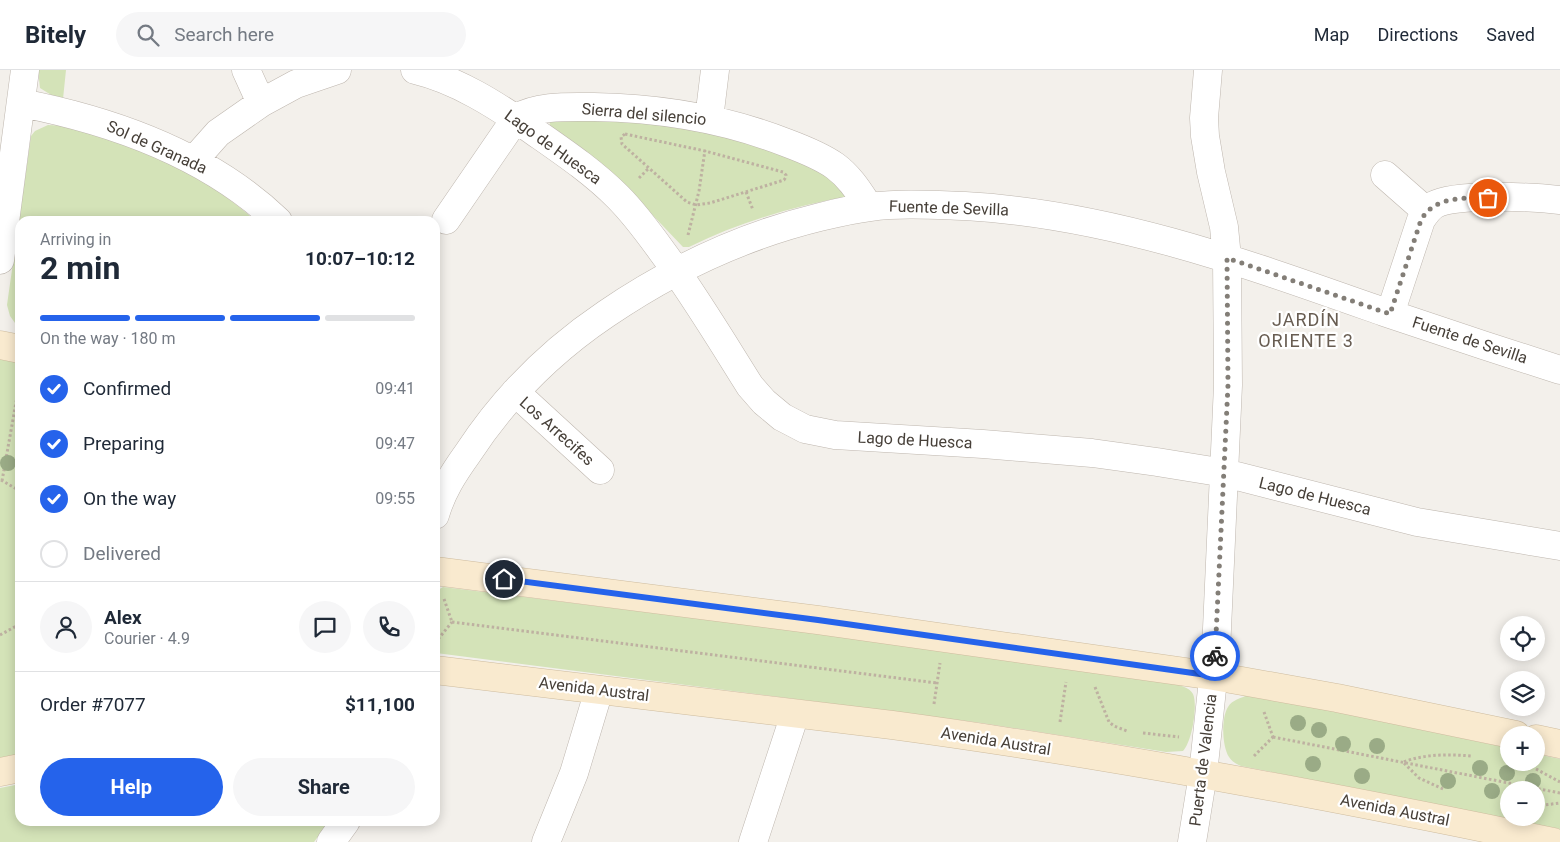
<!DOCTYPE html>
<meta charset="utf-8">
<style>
:root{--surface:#fff;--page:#f6f6f7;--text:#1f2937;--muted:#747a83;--line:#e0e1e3;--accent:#2563eb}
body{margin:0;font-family:Roboto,sans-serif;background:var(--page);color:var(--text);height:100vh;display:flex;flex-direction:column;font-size:19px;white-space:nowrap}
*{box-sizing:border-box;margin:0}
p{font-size:16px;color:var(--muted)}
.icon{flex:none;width:28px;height:28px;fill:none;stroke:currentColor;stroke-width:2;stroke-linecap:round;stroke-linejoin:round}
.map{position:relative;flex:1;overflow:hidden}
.drawer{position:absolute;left:15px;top:146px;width:425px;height:610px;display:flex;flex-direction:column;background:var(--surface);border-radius:15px;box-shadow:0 2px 12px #0003}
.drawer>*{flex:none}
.fabs{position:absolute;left:1500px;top:546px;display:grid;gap:10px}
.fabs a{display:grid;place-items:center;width:45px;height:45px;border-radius:50%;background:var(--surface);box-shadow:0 2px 12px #0003;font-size:25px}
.pin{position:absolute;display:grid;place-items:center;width:42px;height:42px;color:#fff;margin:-21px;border:2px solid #fff;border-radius:50%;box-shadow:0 1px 5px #0007}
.courier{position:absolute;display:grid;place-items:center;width:50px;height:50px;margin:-25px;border:4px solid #2563eb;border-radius:50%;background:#fff;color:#222;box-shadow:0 1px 6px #0007}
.head em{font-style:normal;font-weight:700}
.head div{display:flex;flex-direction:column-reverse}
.head{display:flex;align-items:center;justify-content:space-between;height:85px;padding:0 25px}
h1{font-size:32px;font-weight:700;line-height:38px}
.bar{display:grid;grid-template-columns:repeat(4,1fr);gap:8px 5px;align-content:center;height:60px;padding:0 25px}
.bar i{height:6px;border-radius:4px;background:var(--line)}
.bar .selected{background:var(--accent)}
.bar p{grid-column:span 4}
.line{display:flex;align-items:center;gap:12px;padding:0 25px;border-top:1px solid var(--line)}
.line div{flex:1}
.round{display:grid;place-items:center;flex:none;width:52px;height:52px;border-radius:26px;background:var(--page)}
ol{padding:0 25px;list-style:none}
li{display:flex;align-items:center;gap:15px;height:55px}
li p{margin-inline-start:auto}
li .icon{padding:5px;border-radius:50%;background:var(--accent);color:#fff;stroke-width:4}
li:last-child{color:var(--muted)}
li i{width:28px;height:28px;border:2px solid var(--line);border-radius:50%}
.cta{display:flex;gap:10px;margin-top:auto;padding:10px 25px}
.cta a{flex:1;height:58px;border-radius:30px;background:var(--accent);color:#fff;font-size:20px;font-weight:700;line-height:58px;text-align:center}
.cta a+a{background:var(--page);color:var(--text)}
header{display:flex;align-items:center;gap:30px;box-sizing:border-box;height:70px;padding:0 25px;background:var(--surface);border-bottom:1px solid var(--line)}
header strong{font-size:24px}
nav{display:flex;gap:28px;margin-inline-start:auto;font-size:18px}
.search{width:350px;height:45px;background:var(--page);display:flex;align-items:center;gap:12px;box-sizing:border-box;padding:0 18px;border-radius:28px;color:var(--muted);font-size:19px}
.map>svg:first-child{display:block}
.green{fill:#d4e3b8;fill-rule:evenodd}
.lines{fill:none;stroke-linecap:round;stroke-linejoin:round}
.street-casing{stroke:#beb6ae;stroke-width:29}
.secondary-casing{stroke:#cebc9f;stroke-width:29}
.path{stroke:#beb1a1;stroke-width:3;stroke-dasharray:2.5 2.5;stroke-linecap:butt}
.street{stroke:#fff;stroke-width:28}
.secondary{stroke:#f9eacf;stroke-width:28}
.tree{fill:#9aab86}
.done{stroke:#837e77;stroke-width:5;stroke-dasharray:0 9}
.route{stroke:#2563eb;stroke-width:6}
.labels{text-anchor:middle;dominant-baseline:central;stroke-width:4.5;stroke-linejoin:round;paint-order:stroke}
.street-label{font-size:16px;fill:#474039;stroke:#fff}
.neighbourhood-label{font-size:18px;letter-spacing:1px;fill:#685d52;stroke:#fff}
</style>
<header>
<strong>Bitely</strong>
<div class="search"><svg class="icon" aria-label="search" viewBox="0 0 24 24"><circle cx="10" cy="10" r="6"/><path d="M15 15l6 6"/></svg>Search here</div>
<nav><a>Map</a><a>Directions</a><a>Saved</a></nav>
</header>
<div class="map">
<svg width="1560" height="772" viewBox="0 0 1560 772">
<rect width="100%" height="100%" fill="#f3f0eb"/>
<path class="green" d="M38,0H66L63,29L56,28L40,18Z
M549,47L690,53L814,93L850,126C795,136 739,152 689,177H683L621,112L554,62L550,55Z
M48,55C61,55 72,58 85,61C144,76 211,110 256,151H20V260L10,246L7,235L31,66L35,61Z
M0,289L20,293V684L0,688Z
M443,517L799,561L1172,613C1179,615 1189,617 1193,624C1198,635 1192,672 1183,681L1166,682L982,653L436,583L435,524L436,521Z
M1248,625L1265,627L1509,678V692H1536V684L1560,689V759L1241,696C1237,694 1232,692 1229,687C1222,676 1221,648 1228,637C1232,630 1241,628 1248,625ZM1509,720H1536V748H1509Z
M20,714V751H330L314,772H0V718Z"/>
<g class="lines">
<defs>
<path id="street" d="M246,0L261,33
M415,0C457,10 496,35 532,60C562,81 592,101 618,127C634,143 648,162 661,180C693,223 721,270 750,316L764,332L782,347L805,359L835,365L983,374L1092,383L1157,392L1225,403L1417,452L1560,476
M21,33C114,51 208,84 278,151
M709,49L715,0
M194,90L218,63L261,33L296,14L337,0
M1385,105L1426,141
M446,150L516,48C539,35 568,37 594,37C659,38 726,49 787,73C803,79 821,86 835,96C850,107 859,122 869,137
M0,190L25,0
M1390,244L1421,150C1425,144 1428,139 1434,135C1455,123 1534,127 1560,130
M515,322L600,400
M435,445C442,421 453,404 468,383C504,328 551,281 606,244C672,199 742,166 820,147C836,143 853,139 870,137C901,133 933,135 965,136C1111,144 1248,194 1384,242C1443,262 1501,281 1560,300
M331,772L346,751
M546,772L574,703L599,620
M753,772L795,644
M1192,772L1203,704L1216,581L1228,315L1227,188L1224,157L1211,102L1205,66L1204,48L1208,0"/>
<path id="secondary" d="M0,275L20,279
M435,501L818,550L1214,606L1337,628L1516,665
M435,600C587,619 740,636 892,655C1114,685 1334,727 1553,772
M1536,669L1560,674
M0,702L20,698"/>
</defs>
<use href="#street" class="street-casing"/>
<use href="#secondary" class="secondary-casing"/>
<path class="path" d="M625,64L705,81L783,102L786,105V107L784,110L710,133L696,135L687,132L622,74L621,67Z
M639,108L649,98
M746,122L753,140
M688,165L699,121L705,80
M1,410L20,421
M2,411L20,310
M444,529L452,552
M452,552L937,613
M0,565L20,554
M435,573L452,552
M1095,617L1109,652L1114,656L1127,661
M934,634L940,593
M1264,642L1273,667
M1060,652L1066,612
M1143,663L1179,667
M1273,667L1560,723
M1254,686L1273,667
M1536,699L1560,712
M1443,719L1419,708L1403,692C1425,684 1448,684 1471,686
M1536,736L1560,733"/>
<use href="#street" class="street"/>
<use href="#secondary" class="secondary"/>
</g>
<g class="tree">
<circle cx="8" cy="393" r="8"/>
<circle cx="1298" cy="653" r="8"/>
<circle cx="1319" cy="660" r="8"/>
<circle cx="1343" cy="674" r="8"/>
<circle cx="1377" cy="676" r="8"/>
<circle cx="1313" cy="694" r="8"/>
<circle cx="1480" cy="698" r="8"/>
<circle cx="1507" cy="703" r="8"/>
<circle cx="1362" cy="706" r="8"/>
<circle cx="1448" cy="711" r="8"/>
<circle cx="1533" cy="711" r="8"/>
<circle cx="1492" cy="721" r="8"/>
</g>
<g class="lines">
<path class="done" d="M1215,586L1228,315L1227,188L1390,244L1421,150C1434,126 1465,128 1488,128"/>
<path class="route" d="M504,509L818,550L1214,606L1215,586"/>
</g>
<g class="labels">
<g class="street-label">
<text transform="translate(644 44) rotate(5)">Sierra del silencio</text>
<text transform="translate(157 77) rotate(24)">Sol de Granada</text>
<text transform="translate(553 77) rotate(36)">Lago de Huesca</text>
<text transform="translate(949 138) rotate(2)">Fuente de Sevilla</text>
<text transform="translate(1470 270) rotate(18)">Fuente de Sevilla</text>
<text transform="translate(557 361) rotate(42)">Los Arrecifes</text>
<text transform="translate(915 370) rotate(3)">Lago de Huesca</text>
<text transform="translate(1315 426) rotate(14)">Lago de Huesca</text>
<text transform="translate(594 619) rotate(7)">Avenida Austral</text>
<text transform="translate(996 671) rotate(9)">Avenida Austral</text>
<text transform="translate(1203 690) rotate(-83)">Puerta de Valencia</text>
<text transform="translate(1395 740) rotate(11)">Avenida Austral</text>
</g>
<g class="neighbourhood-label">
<text x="1306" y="249">JARDÍN<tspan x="1306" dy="21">ORIENTE 3</tspan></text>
</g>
</g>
</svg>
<div class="fabs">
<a><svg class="icon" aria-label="locate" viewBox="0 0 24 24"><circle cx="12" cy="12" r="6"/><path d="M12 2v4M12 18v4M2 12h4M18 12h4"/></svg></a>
<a><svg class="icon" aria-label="layers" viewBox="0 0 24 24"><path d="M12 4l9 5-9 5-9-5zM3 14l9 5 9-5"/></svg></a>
<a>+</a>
<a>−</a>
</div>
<div class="pin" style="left:1488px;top:128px;background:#ea580c"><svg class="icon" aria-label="bag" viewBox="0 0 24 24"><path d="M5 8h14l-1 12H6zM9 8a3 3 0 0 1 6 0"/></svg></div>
<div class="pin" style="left:504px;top:509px;background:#1f2937"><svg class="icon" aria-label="home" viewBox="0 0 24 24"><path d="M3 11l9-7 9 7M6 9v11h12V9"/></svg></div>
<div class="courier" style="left:1215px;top:586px"><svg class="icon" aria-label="bike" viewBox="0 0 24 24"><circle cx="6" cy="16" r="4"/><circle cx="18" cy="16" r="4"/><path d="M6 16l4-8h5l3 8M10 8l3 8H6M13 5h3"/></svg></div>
<section class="drawer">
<div class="head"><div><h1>2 min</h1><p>Arriving in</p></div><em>10:07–10:12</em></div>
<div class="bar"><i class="selected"></i><i class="selected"></i><i class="selected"></i><i></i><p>On the way · 180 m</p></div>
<ol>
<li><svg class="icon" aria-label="check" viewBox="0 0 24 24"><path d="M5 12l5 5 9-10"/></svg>Confirmed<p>09:41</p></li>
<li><svg class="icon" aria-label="check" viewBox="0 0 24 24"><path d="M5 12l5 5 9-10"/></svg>Preparing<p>09:47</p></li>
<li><svg class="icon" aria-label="check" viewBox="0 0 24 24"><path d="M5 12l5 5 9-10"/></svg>On the way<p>09:55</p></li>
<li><i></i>Delivered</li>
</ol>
<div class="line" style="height:90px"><a class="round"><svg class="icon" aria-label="person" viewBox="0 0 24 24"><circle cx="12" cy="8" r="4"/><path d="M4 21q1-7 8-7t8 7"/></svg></a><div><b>Alex</b><p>Courier · 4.9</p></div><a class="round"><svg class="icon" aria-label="chat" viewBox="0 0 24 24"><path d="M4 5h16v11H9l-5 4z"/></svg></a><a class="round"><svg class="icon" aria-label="phone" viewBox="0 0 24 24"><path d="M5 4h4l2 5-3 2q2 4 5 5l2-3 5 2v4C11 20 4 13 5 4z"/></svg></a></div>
<div class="line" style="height:65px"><div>Order #7077</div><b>$11,100</b></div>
<div class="cta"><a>Help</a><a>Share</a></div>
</section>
</div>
